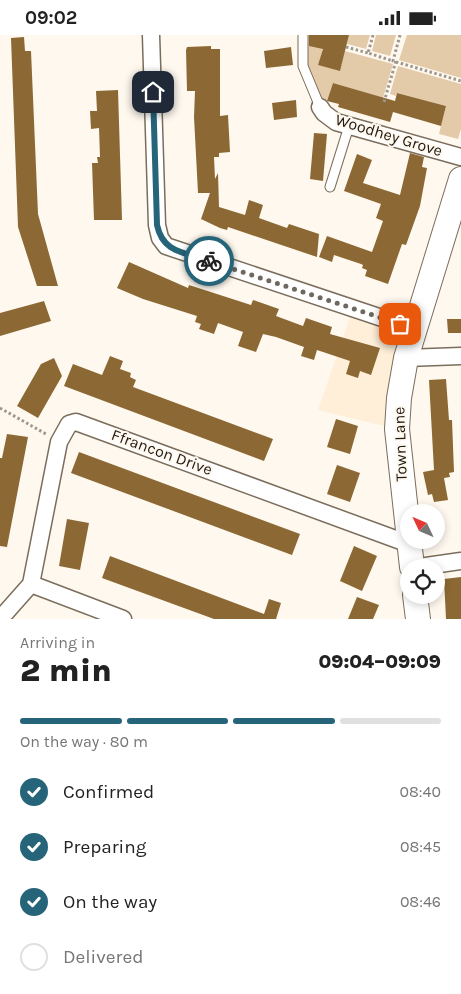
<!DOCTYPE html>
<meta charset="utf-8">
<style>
:root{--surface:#fff;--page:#f6f6f6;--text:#222;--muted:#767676;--line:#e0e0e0;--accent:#26647a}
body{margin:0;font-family:Karla,sans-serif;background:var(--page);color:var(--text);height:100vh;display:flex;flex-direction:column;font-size:19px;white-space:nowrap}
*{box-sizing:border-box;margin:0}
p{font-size:16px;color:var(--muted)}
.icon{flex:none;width:28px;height:28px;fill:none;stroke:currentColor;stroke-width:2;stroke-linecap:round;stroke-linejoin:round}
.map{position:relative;height:584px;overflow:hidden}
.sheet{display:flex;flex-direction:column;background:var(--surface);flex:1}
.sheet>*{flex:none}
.needle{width:32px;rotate:314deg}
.fabs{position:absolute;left:400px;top:469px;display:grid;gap:10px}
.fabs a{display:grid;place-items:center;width:45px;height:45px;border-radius:50%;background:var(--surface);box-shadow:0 2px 8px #0003;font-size:25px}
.pin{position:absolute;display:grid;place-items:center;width:42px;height:42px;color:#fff;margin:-21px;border-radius:10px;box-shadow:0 2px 8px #0006}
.courier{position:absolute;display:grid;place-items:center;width:50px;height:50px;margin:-25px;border:4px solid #26647a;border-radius:50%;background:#fff;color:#222;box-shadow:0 1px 6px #0007}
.head em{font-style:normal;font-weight:800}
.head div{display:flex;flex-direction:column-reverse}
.head{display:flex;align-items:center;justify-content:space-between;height:85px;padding:0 20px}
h1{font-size:32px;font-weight:800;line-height:38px}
.bar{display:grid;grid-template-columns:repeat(4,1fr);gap:8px 5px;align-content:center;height:60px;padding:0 20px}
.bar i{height:6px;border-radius:4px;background:var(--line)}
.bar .selected{background:var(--accent)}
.bar p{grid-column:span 4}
ol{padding:0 20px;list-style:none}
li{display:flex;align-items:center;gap:15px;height:55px}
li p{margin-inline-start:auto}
li .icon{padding:5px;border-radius:50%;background:var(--accent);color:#fff;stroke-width:4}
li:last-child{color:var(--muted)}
li i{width:28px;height:28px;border:2px solid var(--line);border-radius:50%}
.status{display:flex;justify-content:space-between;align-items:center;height:35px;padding:0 25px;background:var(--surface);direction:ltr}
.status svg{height:14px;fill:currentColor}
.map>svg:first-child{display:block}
.built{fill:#ffefd8}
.green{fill:#e3cbaa}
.building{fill:#8c6934}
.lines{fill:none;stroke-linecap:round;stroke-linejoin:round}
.lane-casing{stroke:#7b6d5b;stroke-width:11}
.street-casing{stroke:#7b6d5b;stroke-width:19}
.secondary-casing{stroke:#7b6d5b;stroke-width:26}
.path{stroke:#9d978f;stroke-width:3;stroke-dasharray:2.5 2.5;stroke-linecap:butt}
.lane{stroke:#fff;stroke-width:9}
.street{stroke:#fff;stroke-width:16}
.secondary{stroke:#fff;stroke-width:24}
.done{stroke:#6e6860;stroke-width:5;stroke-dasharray:0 9}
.route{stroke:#26647a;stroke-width:6}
.labels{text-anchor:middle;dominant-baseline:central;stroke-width:4;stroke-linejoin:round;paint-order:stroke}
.street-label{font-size:16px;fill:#201b13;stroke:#fef8ef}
</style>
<div class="status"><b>09:02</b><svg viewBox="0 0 49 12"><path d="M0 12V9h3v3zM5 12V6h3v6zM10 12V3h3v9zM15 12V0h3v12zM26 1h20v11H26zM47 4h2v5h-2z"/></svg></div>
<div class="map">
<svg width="461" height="584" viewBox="0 0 461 584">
<rect width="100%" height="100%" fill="#fef8ef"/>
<path class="built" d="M353,274L415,294L397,394L318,375Z"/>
<path class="green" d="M303,0H326L319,30L340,35L345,16L393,29L383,63L333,48L327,66L320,72L303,31Z
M349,0H370L366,14L347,9Z
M376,0H396L390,21L372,16Z
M407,0H461V43L399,25Z
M398,31L461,49V94L458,104L439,99L446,71L397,58L396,61L390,59Z"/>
<path class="building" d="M309,0H349L340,36L318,30L323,14L309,11Z
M24,2L25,16H31L38,179L58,251H37L18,192L11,3Z
M211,11V14H220V81L228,80L230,117L219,118V122H214L215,144L218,138L219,172L245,180L249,165L263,170L259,183L287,193L289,189L319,199L317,222L228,192L227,195L220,193L201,184L210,158H198L194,82L195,56H187L186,15L187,12Z
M291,12L293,30L266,33L264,16Z
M333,48L395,66L397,58L446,71L441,91L393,77L390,87L338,72L339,69L327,66Z
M118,55L122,185H94L92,128H98L97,122H100L99,93L91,94L90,76H97L96,56Z
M296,65L297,82L274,85L272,68Z
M314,98L327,99L323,146L310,144Z
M410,118L424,122L422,132L427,133L420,171L406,210L402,209L388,249L365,241L367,235L362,233L363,230L361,229L334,220L332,227L319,222L327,201L372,217L383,186L376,183L381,169L344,156L357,119L372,125L363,148L400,160Z
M129,227L188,253L189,250L251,270L253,265L279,274L276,281L303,291L306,283L332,292L330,299L380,313L371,340L360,336L358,343L346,339L350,326L317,315L314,325L301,321L304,312L276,302L263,299L256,317L238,311L243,297L218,288L214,299L199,294L201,289L195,287L197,281L143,264L117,253Z
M44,266L51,286L0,301V278Z
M447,284H461V298H448Z
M110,321L123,326L120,334L131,338L130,342L136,345L133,352L273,404L264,426L64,351L73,329L102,340Z
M54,323L62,341L38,383L17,371L41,329Z
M446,344L449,385H452L454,437L449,438L450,442L444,443L448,465L434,467L432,459L428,460L423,437L434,435L429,345Z
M336,384L358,391L350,419L327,412Z
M7,399L28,402L7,512L0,511V423H2Z
M79,417L300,499L292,520L71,438Z
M337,430L360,438L350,467L327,459Z
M67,484L89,488L80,535L59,531Z
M354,511L377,521L362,556L340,546Z
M110,521L264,579L269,564L281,568L276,584H214L102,543Z
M461,542V584H446L444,544Z
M357,562L379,570L373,584H348Z"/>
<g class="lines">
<defs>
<path id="lane" d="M303,0V31L320,72
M330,152L349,91"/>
<path id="street" d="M151,0L157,190L160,203L166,211L415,294
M320,72L324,78L336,87L461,122
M406,323L461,321
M419,532L461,526
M31,549L59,407L69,389L76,387L409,509
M31,549L123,584
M0,584L31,549"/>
<path id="secondary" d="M412,532L397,394L399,363L406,323L461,144
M415,560L418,584"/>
</defs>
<use href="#lane" class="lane-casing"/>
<use href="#street" class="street-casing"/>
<use href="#secondary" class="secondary-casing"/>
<path class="path" d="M373,0L368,18L393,26
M400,0L393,26L461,46
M346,12L368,18
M384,67L396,26
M0,373L46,399"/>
<use href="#lane" class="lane"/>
<use href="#street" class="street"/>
<use href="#secondary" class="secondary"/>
</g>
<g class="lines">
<path class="done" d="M209,226L400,289"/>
<path class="route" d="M153,57L157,190C163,218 184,217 209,226"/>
</g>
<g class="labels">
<g class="street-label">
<text transform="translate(389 100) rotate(17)">Woodhey Grove</text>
<text transform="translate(400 409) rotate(-92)">Town Lane</text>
<text transform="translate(162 417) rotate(20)">Ffrancon Drive</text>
</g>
</g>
</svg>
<div class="fabs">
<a><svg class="needle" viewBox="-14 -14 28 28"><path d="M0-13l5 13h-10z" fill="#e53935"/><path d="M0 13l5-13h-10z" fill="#767676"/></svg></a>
<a><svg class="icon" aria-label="locate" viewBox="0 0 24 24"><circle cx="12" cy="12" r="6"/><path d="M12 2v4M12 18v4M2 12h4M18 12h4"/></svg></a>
</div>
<div class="pin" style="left:400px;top:289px;background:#ea580c"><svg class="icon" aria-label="bag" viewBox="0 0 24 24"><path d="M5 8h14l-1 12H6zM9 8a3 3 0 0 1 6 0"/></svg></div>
<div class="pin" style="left:153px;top:57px;background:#1f2937"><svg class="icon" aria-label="home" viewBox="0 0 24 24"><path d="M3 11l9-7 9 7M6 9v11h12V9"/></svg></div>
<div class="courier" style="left:209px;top:226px"><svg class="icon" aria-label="bike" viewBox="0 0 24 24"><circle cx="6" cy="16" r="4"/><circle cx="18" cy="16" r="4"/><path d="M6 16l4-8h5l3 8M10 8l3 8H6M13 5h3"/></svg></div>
</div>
<section class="sheet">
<div class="head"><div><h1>2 min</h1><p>Arriving in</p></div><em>09:04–09:09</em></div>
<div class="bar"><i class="selected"></i><i class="selected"></i><i class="selected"></i><i></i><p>On the way · 80 m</p></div>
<ol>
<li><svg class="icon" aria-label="check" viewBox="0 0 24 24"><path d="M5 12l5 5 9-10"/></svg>Confirmed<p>08:40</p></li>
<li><svg class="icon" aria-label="check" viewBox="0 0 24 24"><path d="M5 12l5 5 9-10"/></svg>Preparing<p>08:45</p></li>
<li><svg class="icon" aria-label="check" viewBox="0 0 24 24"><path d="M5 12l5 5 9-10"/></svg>On the way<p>08:46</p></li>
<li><i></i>Delivered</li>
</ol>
</section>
